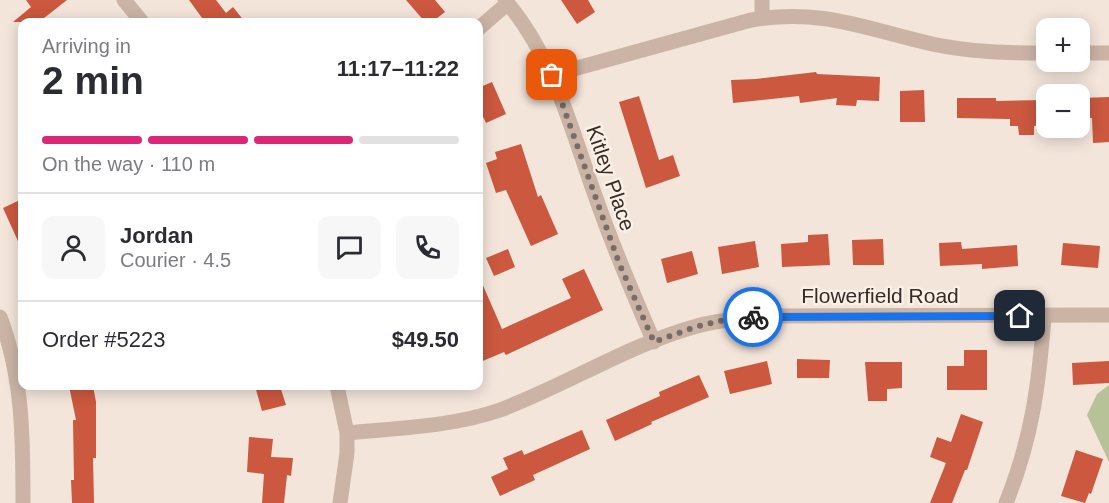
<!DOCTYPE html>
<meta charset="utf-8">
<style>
:root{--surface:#fff;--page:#f7f7f7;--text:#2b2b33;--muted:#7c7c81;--line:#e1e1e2;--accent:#db2777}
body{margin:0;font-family:Helvetica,sans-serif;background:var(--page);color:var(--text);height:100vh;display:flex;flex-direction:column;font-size:22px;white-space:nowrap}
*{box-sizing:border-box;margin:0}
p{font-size:20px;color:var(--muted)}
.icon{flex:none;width:33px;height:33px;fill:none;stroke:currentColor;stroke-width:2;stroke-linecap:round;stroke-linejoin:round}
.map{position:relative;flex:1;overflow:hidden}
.panel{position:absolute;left:18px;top:18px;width:465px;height:372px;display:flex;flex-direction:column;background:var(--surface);border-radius:12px;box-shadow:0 3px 15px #0003}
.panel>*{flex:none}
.tools{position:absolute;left:1036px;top:18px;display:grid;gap:12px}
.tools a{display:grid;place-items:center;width:54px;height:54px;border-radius:12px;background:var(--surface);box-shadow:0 3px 15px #0003;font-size:30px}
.pin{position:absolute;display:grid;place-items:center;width:51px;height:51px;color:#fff;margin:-26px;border-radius:12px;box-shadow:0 3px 9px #0006}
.courier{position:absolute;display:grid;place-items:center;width:60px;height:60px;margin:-30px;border:4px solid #1a73e8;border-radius:50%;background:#fff;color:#222;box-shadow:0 2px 8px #0007}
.overview em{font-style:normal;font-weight:600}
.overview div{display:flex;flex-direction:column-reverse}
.overview{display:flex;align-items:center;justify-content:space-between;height:102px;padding:0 24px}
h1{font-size:39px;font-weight:600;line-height:45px}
.bar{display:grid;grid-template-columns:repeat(4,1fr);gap:9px 6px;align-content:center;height:72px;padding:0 24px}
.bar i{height:8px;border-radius:4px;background:var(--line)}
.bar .on{background:var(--accent)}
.bar p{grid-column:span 4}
.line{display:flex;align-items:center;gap:15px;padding:0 24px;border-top:2px solid var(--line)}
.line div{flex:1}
.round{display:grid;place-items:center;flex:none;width:63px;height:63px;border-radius:12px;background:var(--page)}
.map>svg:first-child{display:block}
.green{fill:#b7c299}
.building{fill:#cb583f}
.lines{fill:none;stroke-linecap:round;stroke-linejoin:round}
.street{stroke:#cbb4a5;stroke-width:15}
.done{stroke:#796c66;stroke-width:6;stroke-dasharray:0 10.8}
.route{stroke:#1a73e8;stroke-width:8}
.labels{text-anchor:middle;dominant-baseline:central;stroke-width:5;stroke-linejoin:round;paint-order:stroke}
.street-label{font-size:21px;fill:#372b27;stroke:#faf0e6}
</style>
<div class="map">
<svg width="1109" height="503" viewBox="0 0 1109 503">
<rect width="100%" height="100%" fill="#f3e5da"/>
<path class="green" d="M1109,385V462L1087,415L1097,394Z"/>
<path class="building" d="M26,0H67L39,22H13L31,7Z
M189,0H216L226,13L233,7L245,22H205Z
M406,0H435L445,12L432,22H425Z
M561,0H588L595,12L577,24Z
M816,72L817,74L880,77L879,101L857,100L856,106L836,105L837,98L800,103L799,96L733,103L731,80L756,79Z
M492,82L506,114L486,123L478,106V88Z
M924,90L925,122H900V91Z
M639,96L659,160L673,155L680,176L646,188L619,102Z
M1109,97V142L1093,143L1092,118H1080V98Z
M957,98H996V101L1047,100V125L1034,126V135H1019L1018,126H1010V119L957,118Z
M521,144L538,197L541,195L558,234L531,246L506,190L496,193L486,163L497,159L495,152Z
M22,199V250L3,208Z
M828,234L830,265L782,267L781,244L808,242V235Z
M883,239L884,265H853L852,240Z
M755,241L759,267L722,274L718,247Z
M961,242L962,249L1017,245L1018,266L982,269V264L940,266L939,243Z
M1063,243L1100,246L1098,268L1061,265Z
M508,249L515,267L494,276L486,258Z
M692,251L698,274L667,283L661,259Z
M584,269L603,310L506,355L504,352L478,363V274L502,329L571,298L562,279Z
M964,350H987V390H947V366H964Z
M797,359L830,360L829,378H797Z
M767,361L772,384L730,394L724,371Z
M1109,361V383L1073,385L1072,363Z
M865,362H902V388L887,389V401H868Z
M699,375L709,397L651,422L652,424L615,441L606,420L660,396L659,392Z
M69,386H93L96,402V458H93L94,503H72L71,480H74L73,420H76Z
M255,386H280L286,405L262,411Z
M961,414L983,422L967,470H965L952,503H930L946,463L930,457L937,437L951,442Z
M582,430L590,449L533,475L535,480L500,496L491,477L508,469L503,458L522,450L524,455Z
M249,437L273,439L271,457L293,458L291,476L287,475L284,503H262L264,474L247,472Z
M1076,450L1103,459L1091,494L1089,493L1085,503L1061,496Z"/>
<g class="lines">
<path class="street" d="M124,0L142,22
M505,0C554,57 571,129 596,198C613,247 633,294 654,342
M762,0V18
M478,29L508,3
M1080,53H1109
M552,75L751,20C823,8 865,29 932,44C970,52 1008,53 1047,53
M0,317C23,377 23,439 23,503
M337,386L347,433V453L340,503
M347,433C397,428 451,427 500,410C567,385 628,345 697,326C718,320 739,319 760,316L1109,315
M1006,503C1032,438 1039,385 1044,316"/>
</g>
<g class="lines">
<path class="done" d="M552,75L619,263L654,342L695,327L719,321L753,317"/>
<path class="route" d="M753,317L1020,316"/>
</g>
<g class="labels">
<g class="street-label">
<text transform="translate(611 178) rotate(71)">Kitley Place</text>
<text x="880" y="295">Flowerfield Road</text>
</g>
</g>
</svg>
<div class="tools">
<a>+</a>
<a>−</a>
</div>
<div class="pin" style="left:552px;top:75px;background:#ea580c"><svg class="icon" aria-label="bag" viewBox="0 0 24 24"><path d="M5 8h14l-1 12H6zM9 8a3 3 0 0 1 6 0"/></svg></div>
<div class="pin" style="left:1020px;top:316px;background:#1f2937"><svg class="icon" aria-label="home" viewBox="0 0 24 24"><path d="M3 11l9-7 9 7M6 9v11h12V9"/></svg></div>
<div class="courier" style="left:753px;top:317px"><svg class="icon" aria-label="bike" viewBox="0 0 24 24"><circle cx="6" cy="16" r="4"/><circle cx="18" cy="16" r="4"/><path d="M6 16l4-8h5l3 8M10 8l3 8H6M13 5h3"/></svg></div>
<section class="panel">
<div class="overview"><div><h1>2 min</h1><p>Arriving in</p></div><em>11:17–11:22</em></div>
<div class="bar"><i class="on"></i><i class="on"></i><i class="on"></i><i></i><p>On the way · 110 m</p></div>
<div class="line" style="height:108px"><a class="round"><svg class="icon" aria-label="person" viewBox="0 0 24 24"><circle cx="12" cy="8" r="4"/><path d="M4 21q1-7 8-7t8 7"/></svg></a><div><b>Jordan</b><p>Courier · 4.5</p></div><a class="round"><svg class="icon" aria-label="chat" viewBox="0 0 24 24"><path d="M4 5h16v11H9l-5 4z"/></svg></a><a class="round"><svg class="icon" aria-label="phone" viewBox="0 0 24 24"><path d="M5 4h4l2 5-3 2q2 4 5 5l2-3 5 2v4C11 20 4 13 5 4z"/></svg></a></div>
<div class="line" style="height:78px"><div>Order #5223</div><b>$49.50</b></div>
</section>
</div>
